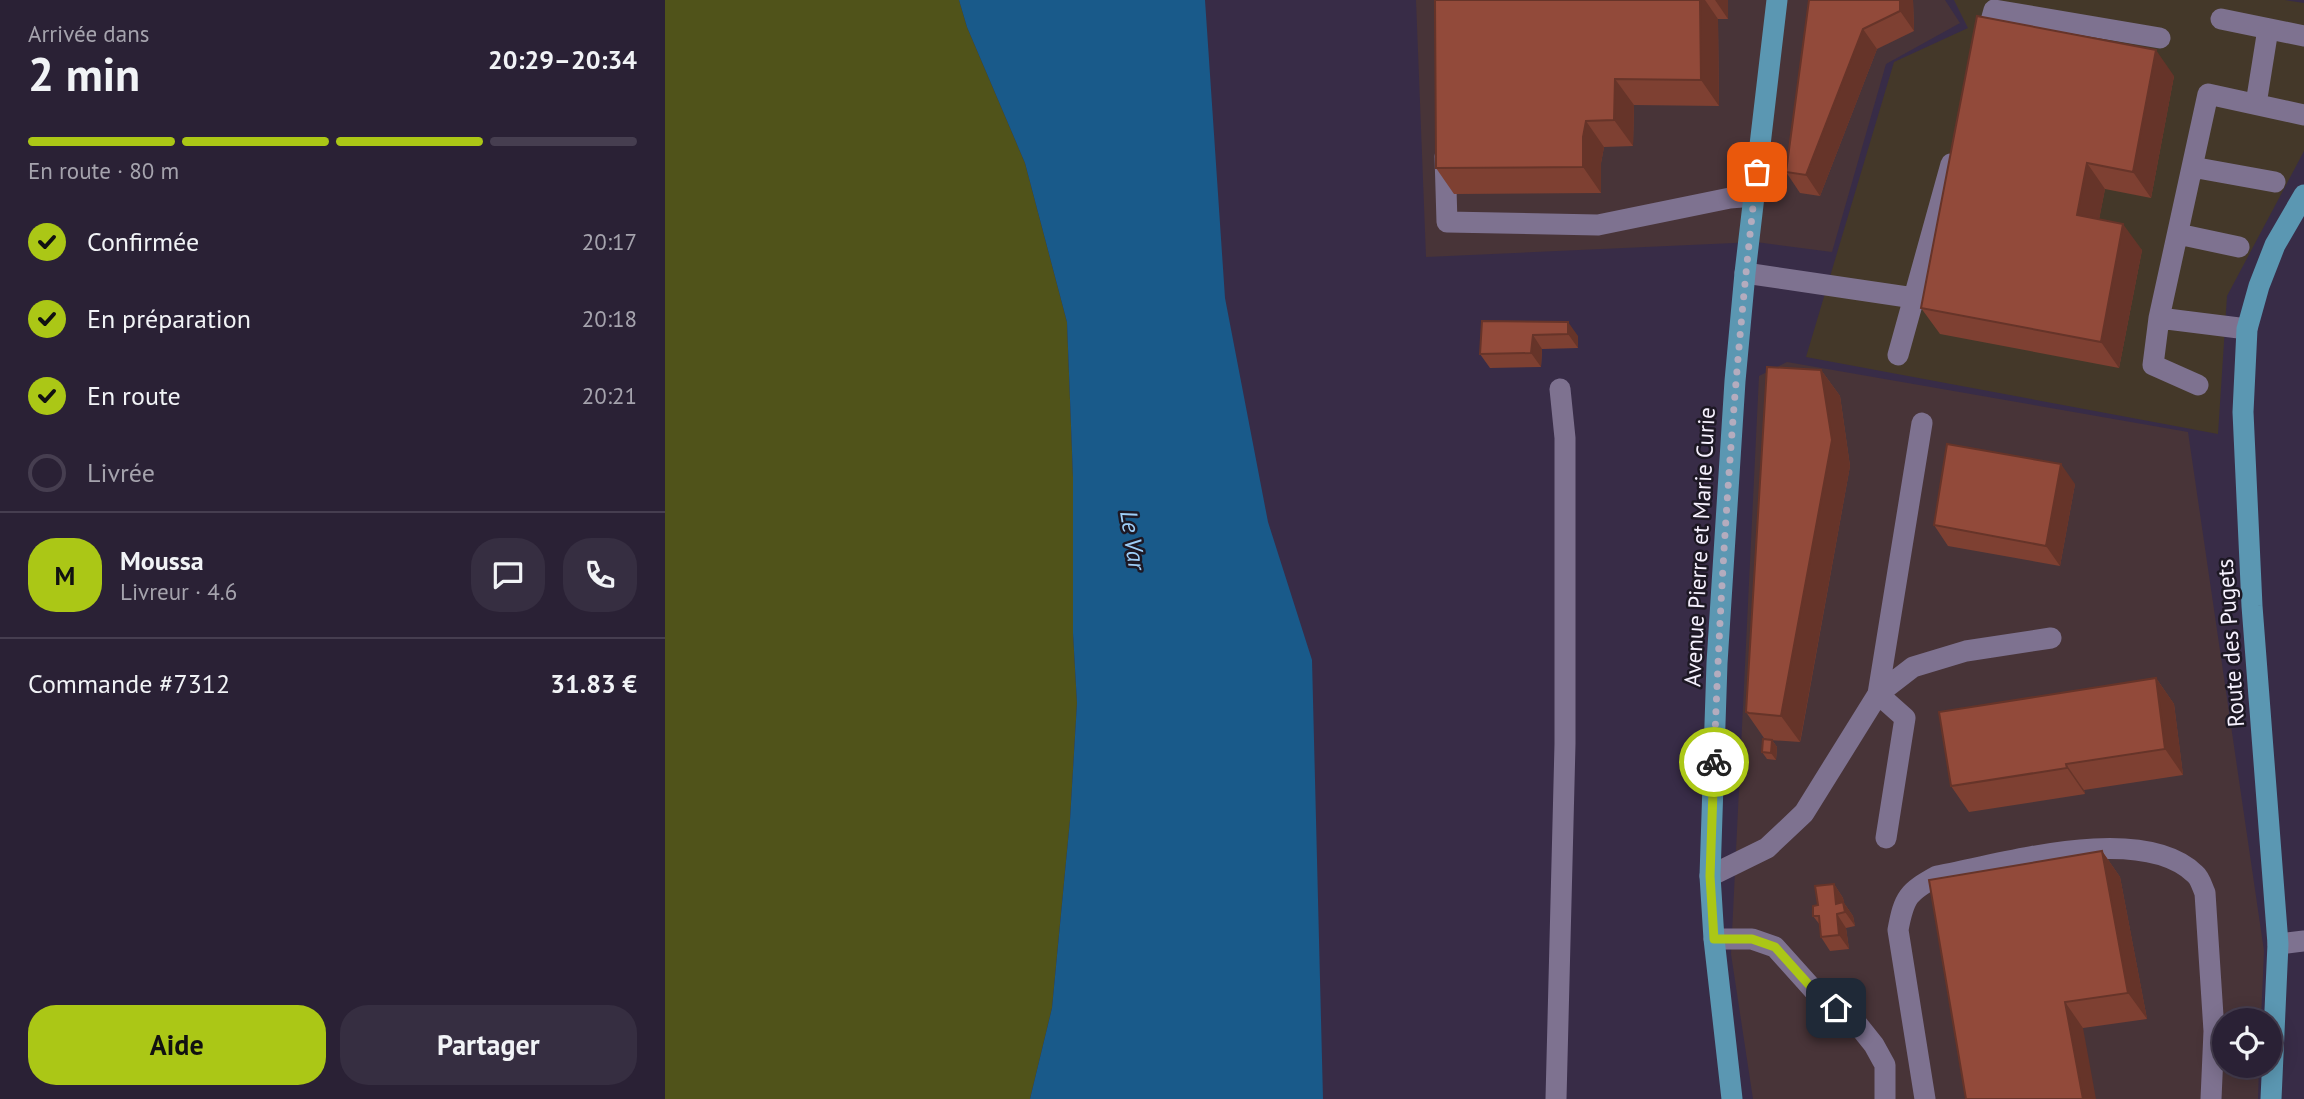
<!DOCTYPE html>
<html lang="fr">
<meta charset="utf-8">
<style>
:root{--surface:#2a2135;--page:#362e41;--text:#f1f3f6;--muted:#a5a3ad;--line:#463e50;--accent:#abc716}
body{margin:0;font-family:"PT Sans",sans-serif;background:var(--page);color:var(--text);height:100vh;display:flex;flex-direction:column;font-size:26px;white-space:nowrap}
*{box-sizing:border-box;margin:0}
p{font-size:23px;color:var(--muted)}
.icon{flex:none;width:38px;height:38px;fill:none;stroke:currentColor;stroke-width:2;stroke-linecap:round;stroke-linejoin:round}
.map{position:relative;flex:1;overflow:hidden}
.drawer{display:flex;flex-direction:column;background:var(--surface);width:665px}
.drawer>*{flex:none}
.controls{position:absolute;left:1547px;top:1008px;display:grid;gap:14px}
.controls a{display:grid;place-items:center;width:70px;height:70px;border-radius:50%;background:var(--surface);box-shadow:0 4px 18px #0003,0 0 0 2px var(--line);font-size:35px}
.pin{position:absolute;display:grid;place-items:center;width:60px;height:60px;color:#fff;margin:-30px;border-radius:14px;box-shadow:0 4px 10px #0006}
.courier{position:absolute;display:grid;place-items:center;width:70px;height:70px;margin:-35px;border:5px solid #abc716;border-radius:50%;background:#fff;color:#222;box-shadow:0 2px 9px #0007}
.headline em{font-style:normal;font-weight:600}
.headline div{display:flex;flex-direction:column-reverse}
.headline{display:flex;align-items:center;justify-content:space-between;height:119px;padding:0 28px}
h1{font-size:46px;font-weight:600;line-height:52px}
.bar{display:grid;grid-template-columns:repeat(4,1fr);gap:10px 7px;align-content:center;height:84px;padding:0 28px}
.bar i{height:9px;border-radius:5px;background:var(--line)}
.bar .current{background:var(--accent)}
.bar p{grid-column:span 4}
.line{display:flex;align-items:center;gap:18px;padding:0 28px;border-top:2px solid var(--line)}
.line div{flex:1}
.round{display:grid;place-items:center;flex:none;width:74px;height:74px;border-radius:28px;background:var(--page)}
ol{padding:0 28px;list-style:none}
li{display:flex;align-items:center;gap:21px;height:77px}
li p{margin-inline-start:auto}
li .icon{padding:7px;border-radius:50%;background:var(--accent);color:#111;stroke-width:4}
li:last-child{color:var(--muted)}
li i{width:38px;height:38px;border:4px solid var(--line);border-radius:50%}
.action{display:flex;gap:14px;margin-top:auto;padding:14px 28px}
.action a{flex:1;height:80px;border-radius:28px;background:var(--accent);color:#111;font-size:28px;font-weight:600;line-height:80px;text-align:center}
.action a+a{background:var(--page);color:var(--text)}
main{display:flex;flex:1;min-height:0}
.map>svg:first-child{display:block}
.commercial{fill:#443829}
.industrial{fill:#483438}
.green{fill:#50531a}
.water{fill:#195a8a}
.lines{fill:none;stroke-linecap:round;stroke-linejoin:round}
.minor{stroke:#7e7290;stroke-width:21}
.major{stroke:#5b97b2;stroke-width:21}
.wall{fill:#7e4032}
.shaded-wall{fill:#663429}
.building{fill:#924a3a;stroke:#663429;stroke-width:2}
.done{stroke:#b4acbe;stroke-width:7;stroke-dasharray:0 12.6}
.route{stroke:#abc716;stroke-width:9}
.labels{text-anchor:middle;dominant-baseline:central;stroke-width:5;stroke-linejoin:round;paint-order:stroke}
.street-label{font-size:23px;fill:#f6f1fe;stroke:#1d1824}
.water-label{font-size:24px;font-style:italic;fill:#9ecff9;stroke:#1d1824}
</style>
<main>
<section class="drawer">
<div class="headline"><div><h1>2 min</h1><p>Arrivée dans</p></div><em>20:29–20:34</em></div>
<div class="bar"><i class="current"></i><i class="current"></i><i class="current"></i><i></i><p>En route · 80 m</p></div>
<ol>
<li><svg class="icon" aria-label="check" viewBox="0 0 24 24"><path d="M5 12l5 5 9-10"/></svg>Confirmée<p>20:17</p></li>
<li><svg class="icon" aria-label="check" viewBox="0 0 24 24"><path d="M5 12l5 5 9-10"/></svg>En préparation<p>20:18</p></li>
<li><svg class="icon" aria-label="check" viewBox="0 0 24 24"><path d="M5 12l5 5 9-10"/></svg>En route<p>20:21</p></li>
<li><i></i>Livrée</li>
</ol>
<div class="line" style="height:126px"><b class="round" style="background:var(--accent);color:#111">M</b><div><b>Moussa</b><p>Livreur · 4.6</p></div><a class="round"><svg class="icon" aria-label="chat" viewBox="0 0 24 24"><path d="M4 5h16v11H9l-5 4z"/></svg></a><a class="round"><svg class="icon" aria-label="phone" viewBox="0 0 24 24"><path d="M5 4h4l2 5-3 2q2 4 5 5l2-3 5 2v4C11 20 4 13 5 4z"/></svg></a></div>
<div class="line" style="height:91px"><div>Commande #7312</div><b>31.83 €</b></div>
<div class="action"><a>Aide</a><a>Partager</a></div>
</section>
<div class="map">
<svg width="1639" height="1099" viewBox="0 0 1639 1099">
<rect width="100%" height="100%" fill="#382c47"/>
<path class="commercial" d="M1289,0H1620L1639,3V151L1562,296L1553,434L1141,357L1229,62L1303,28Z"/>
<path class="industrial" d="M751,0H1280L1295,23L1221,64L1167,252L1091,242L761,257Z
M1122,362L1523,432L1599,951L1596,1020H1559V1066H1594L1593,1099H1088L1066,954L1094,376Z"/>
<path class="green" d="M0,0H294L302,27L360,163L402,322L408,477V633L412,703L405,820L387,1008L365,1099H0Z"/>
<path class="water" d="M294,0H540L560,298L603,522L647,660L658,1099H365L387,1008L405,820L412,703L408,633V477L402,322L360,163L302,27Z"/>
<g class="lines">
<path class="minor" d="M1556,19L1639,36
M1319,46L1329,10L1495,38
M1591,104L1603,29
M780,156L782,222L933,225L1065,198L1089,196
M1527,167L1610,182
M1513,234L1574,247
M1080,273L1249,298
M1494,318L1488,365L1533,385
M1582,329L1494,318L1543,94L1639,115
M1233,355L1286,164
M1221,838L1240,718L1213,694L1257,423
M1045,876L1102,848L1139,813L1213,694L1248,667L1301,651L1386,638
M1049,939H1087L1110,947L1154,996L1189,1020L1209,1045L1220,1065V1099
M1613,944L1639,941
M891,1099L900,744V438L895,389
M1260,1099L1233,930C1239,897 1243,892 1272,876C1338,864 1476,822 1530,874C1535,878 1537,886 1540,893L1549,1031L1546,1099"/>
<path class="major" d="M1067,1099L1049,939L1045,876L1052,663L1070,381L1080,273L1112,0
M1606,1099L1613,944L1587,606L1578,412L1582,329L1594,286L1610,245L1639,195"/>
</g>
<path class="wall" d="M770,0H1063V19H1053L1054,106L969,105L968,146L939,147L936,163V193L789,194L771,168Z
M1144,0H1248L1249,31L1212,49L1155,196L1135,193L1121,172Z
M1509,76L1486,198L1440,189L1434,219L1477,250L1454,368L1275,334L1256,308Z
M817,321L913,336V348L877,349L876,367L825,368L815,354Z
M1156,370L1175,396L1185,466L1136,738L1135,742L1104,740H1107L1112,747L1111,760L1102,759L1097,752L1102,739L1099,738L1081,712Z
M1410,484L1395,566L1283,546L1269,525Z
M1491,678L1509,704L1518,775L1419,790L1420,794L1304,812L1286,786Z
M1437,851L1455,877L1482,1019L1418,1028L1301,1099Z
M1169,884L1178,898L1179,903L1188,916L1190,926L1181,928L1184,949L1165,951L1156,937L1155,925L1148,916L1153,905Z"/>
<path class="shaded-wall" d="M1035,0H1040L1053,19L1054,106L1036,80Z
M1050,0H1063V19Z
M1235,0H1248L1249,31L1235,11Z
M1198,29L1212,49L1155,196L1141,175Z
M1491,50L1509,76L1486,198L1468,172Z
M950,79L969,105L968,146L949,120Z
M921,121L939,147L936,163V193L918,167V137Z
M1422,163L1440,189L1430,241L1412,215Z
M1458,224L1477,250L1454,368L1436,342Z
M903,322L913,336V348L903,334Z
M868,335L877,349L876,367L866,353Z
M1156,370L1175,396L1185,466L1135,742L1116,716Z
M1396,464L1410,484L1395,566L1381,546Z
M1491,678L1509,704L1518,775L1500,749Z
M1107,740L1112,747L1111,760L1106,753Z
M1401,764L1419,790L1420,794L1402,768Z
M1437,851L1455,877L1482,1019L1463,993Z
M1169,884L1178,898L1179,903L1188,916L1190,926L1180,912L1171,904Z
M1172,914L1181,928L1184,949L1174,935Z
M1400,1002L1418,1028L1431,1099H1418Z"/>
<path class="building" d="M770,0H1035L1036,80L950,79L949,120L921,121L918,137V167L771,168Z
M1144,0H1235V11L1198,29L1141,175L1121,172Z
M1312,16L1491,50L1468,172L1422,163L1412,215L1458,224L1436,342L1256,308Z
M817,321L903,322V334L868,335L866,353L815,354Z
M1102,367L1156,370L1167,440L1116,716L1084,713L1081,712Z
M1282,444L1396,464L1381,546L1269,525Z
M1491,678L1500,749L1401,764L1402,768L1286,786L1274,712Z
M1098,739L1107,740L1106,753L1097,752Z
M1437,851L1463,993L1400,1002L1418,1099H1301L1264,880Z
M1169,884L1171,904L1178,902L1180,912L1172,914L1174,935L1156,937L1154,916H1148V906L1153,905L1150,886Z"/>
<g class="lines">
<path class="done" d="M1049,762C1056,565 1069,368 1092,172"/>
<path class="route" d="M1049,762L1045,876L1049,939H1087L1110,947L1154,996L1171,1008"/>
</g>
<g class="labels">
<g class="street-label">
<text transform="translate(1034 547) rotate(-87)">Avenue Pierre et Marie Curie</text>
<text transform="translate(1565 643) rotate(-94)">Route des Pugets</text>
</g>
<g class="water-label">
<text transform="translate(468 540) rotate(81)">Le Var</text>
</g>
</g>
</svg>
<div class="controls">
<a><svg class="icon" aria-label="locate" viewBox="0 0 24 24"><circle cx="12" cy="12" r="6"/><path d="M12 2v4M12 18v4M2 12h4M18 12h4"/></svg></a>
</div>
<div class="pin" style="left:1092px;top:172px;background:#ea580c"><svg class="icon" aria-label="bag" viewBox="0 0 24 24"><path d="M5 8h14l-1 12H6zM9 8a3 3 0 0 1 6 0"/></svg></div>
<div class="pin" style="left:1171px;top:1008px;background:#1f2937"><svg class="icon" aria-label="home" viewBox="0 0 24 24"><path d="M3 11l9-7 9 7M6 9v11h12V9"/></svg></div>
<div class="courier" style="left:1049px;top:762px"><svg class="icon" aria-label="bike" viewBox="0 0 24 24"><circle cx="6" cy="16" r="4"/><circle cx="18" cy="16" r="4"/><path d="M6 16l4-8h5l3 8M10 8l3 8H6M13 5h3"/></svg></div>
</div>
</main>
